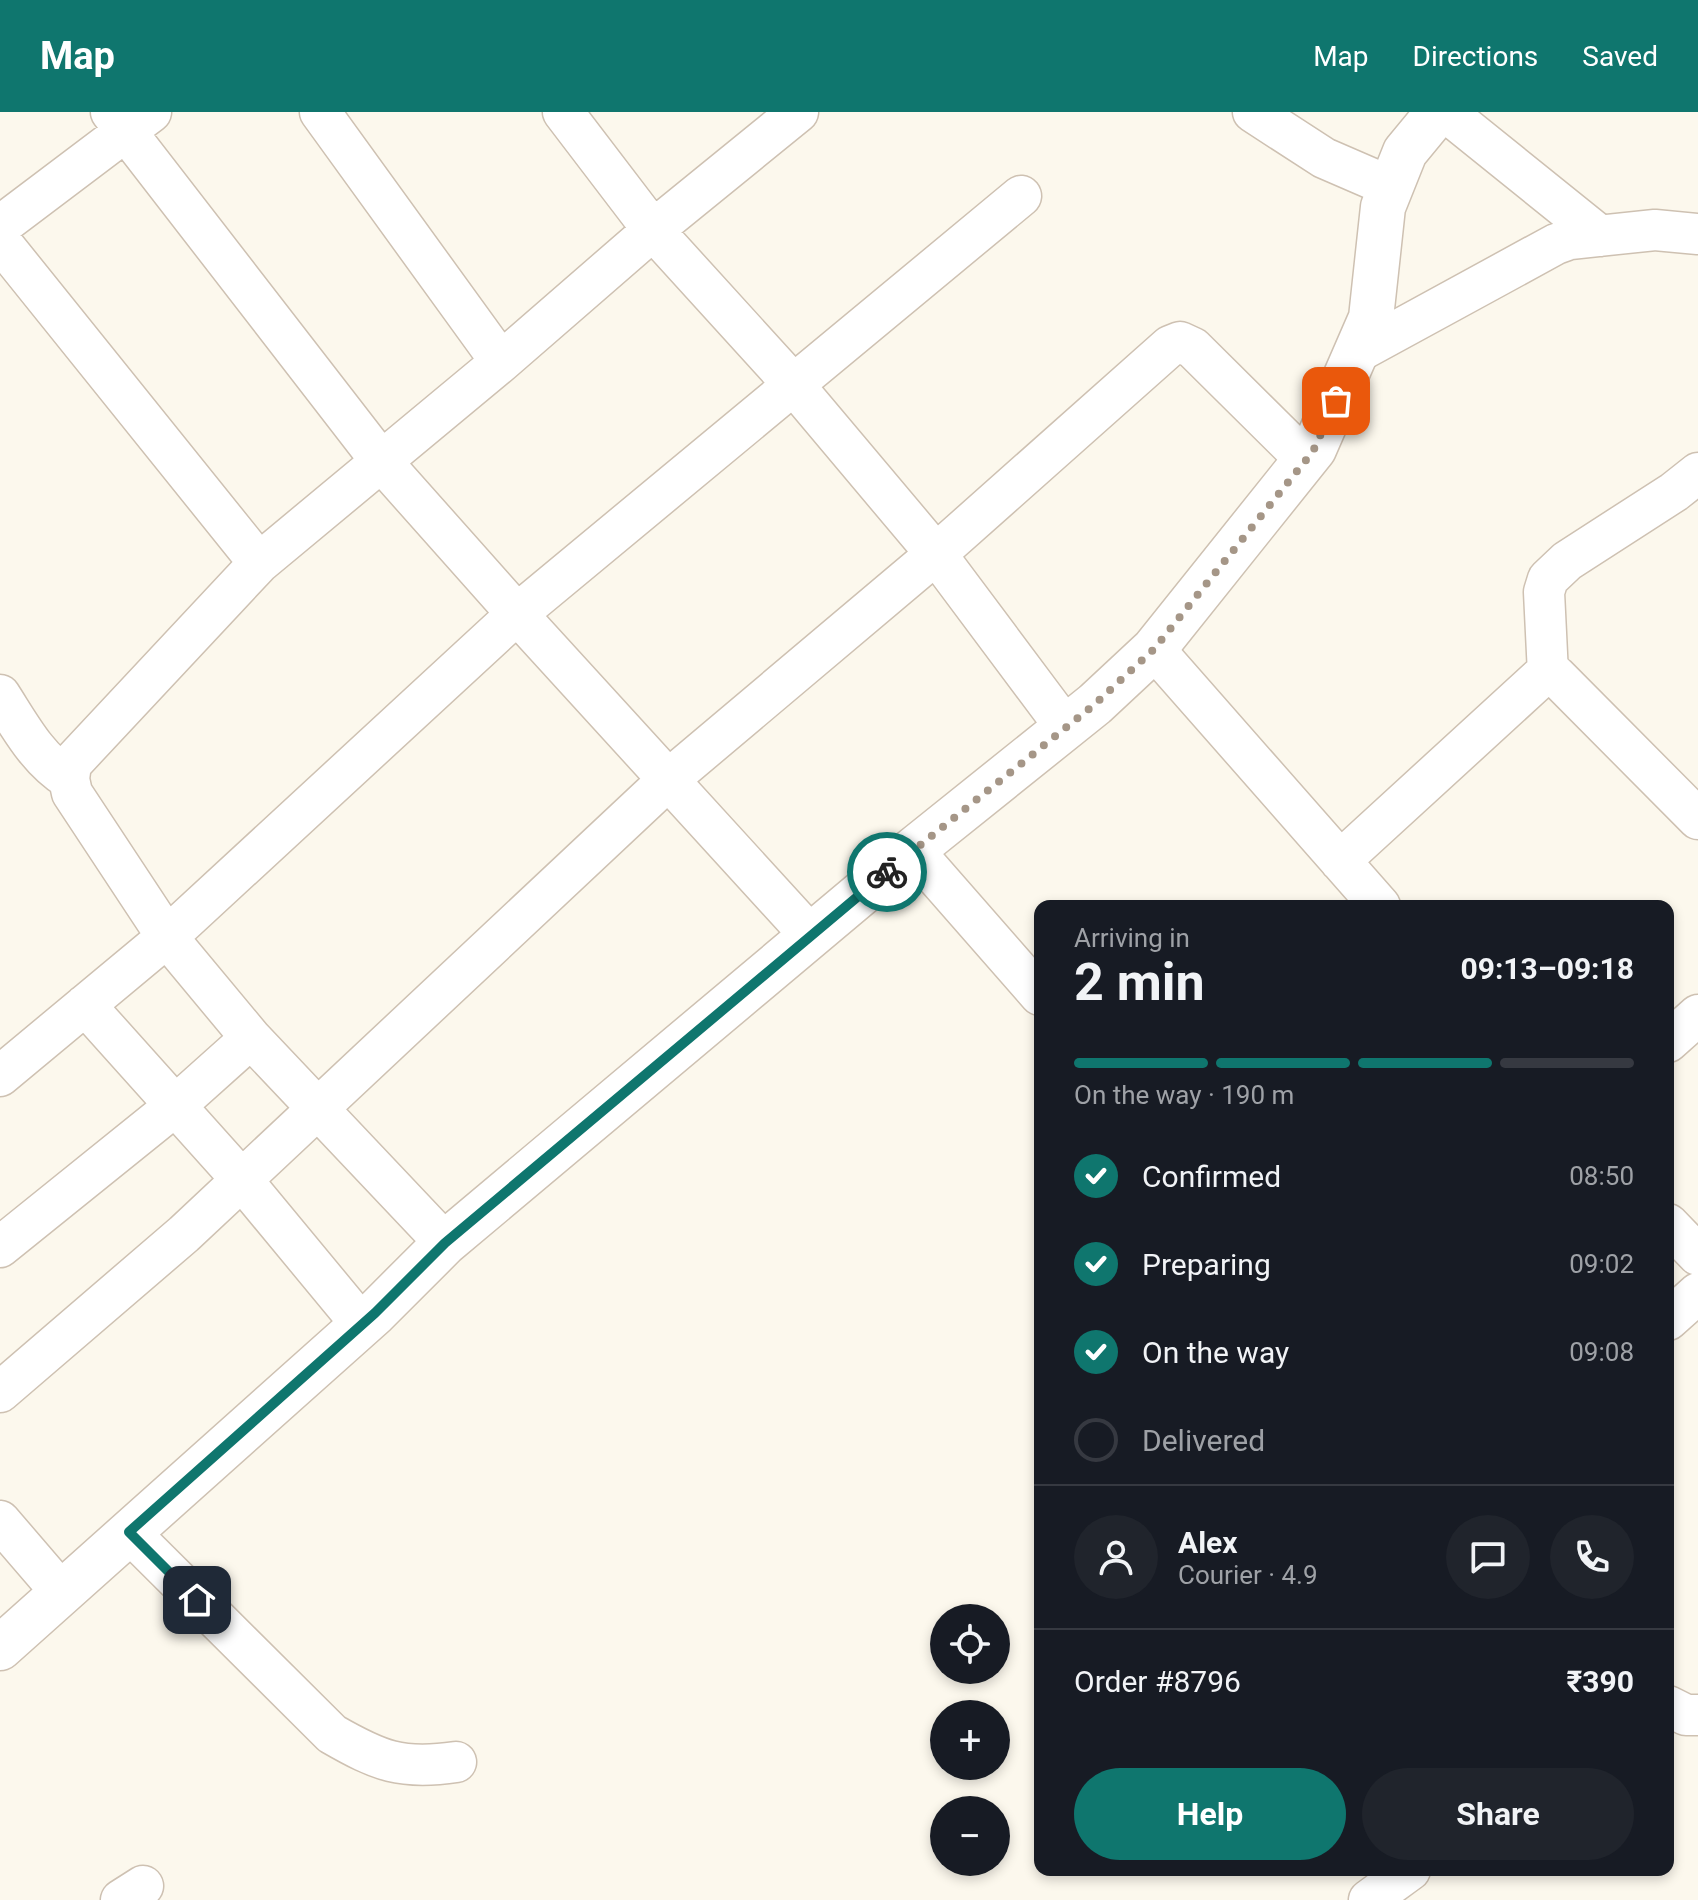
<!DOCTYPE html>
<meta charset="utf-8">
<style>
:root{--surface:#171b24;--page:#20242c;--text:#f1f3f6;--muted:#9ea1a6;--line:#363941;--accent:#0f766e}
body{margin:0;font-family:Roboto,sans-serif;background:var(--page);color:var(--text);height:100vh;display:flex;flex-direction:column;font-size:30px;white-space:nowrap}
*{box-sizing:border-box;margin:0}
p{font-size:26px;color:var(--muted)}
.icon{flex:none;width:44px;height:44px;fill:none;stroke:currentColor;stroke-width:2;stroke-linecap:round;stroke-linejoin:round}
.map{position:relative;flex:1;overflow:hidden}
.sheet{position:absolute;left:1034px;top:788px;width:640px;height:976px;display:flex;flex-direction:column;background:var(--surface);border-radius:16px;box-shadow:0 4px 12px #0003}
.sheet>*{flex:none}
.buttons{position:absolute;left:930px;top:1492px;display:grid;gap:16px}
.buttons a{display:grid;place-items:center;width:80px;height:80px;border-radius:50%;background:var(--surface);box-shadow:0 4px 12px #0003;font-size:40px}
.pin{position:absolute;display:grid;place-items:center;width:68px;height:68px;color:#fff;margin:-34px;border-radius:16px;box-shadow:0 4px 12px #0006}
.courier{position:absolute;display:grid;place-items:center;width:80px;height:80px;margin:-40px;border:6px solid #0f766e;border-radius:50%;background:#fff;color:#222;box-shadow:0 2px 10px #0007}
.head em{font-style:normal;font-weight:700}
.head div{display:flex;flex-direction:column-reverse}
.head{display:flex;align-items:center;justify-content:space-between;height:136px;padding:0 40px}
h1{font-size:52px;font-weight:700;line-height:60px}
.bar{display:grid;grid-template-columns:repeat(4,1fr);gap:12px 8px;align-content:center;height:96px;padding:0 40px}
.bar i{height:10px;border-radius:6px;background:var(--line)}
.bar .current{background:var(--accent)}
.bar p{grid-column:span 4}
.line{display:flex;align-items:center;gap:20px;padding:0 40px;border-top:2px solid var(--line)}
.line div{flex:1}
.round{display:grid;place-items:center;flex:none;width:84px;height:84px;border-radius:42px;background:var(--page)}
ol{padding:0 40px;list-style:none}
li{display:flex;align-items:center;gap:24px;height:88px}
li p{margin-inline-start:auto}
li .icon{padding:8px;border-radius:50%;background:var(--accent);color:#fff;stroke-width:4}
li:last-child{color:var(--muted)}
li i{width:44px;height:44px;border:4px solid var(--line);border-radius:50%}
.primary-button{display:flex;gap:16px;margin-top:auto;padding:16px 40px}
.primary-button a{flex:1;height:92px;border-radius:48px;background:var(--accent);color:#fff;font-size:32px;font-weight:700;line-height:92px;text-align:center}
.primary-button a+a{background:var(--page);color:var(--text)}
header{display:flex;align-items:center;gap:48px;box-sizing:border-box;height:112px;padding:0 40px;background:var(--accent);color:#fff}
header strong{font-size:38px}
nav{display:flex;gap:44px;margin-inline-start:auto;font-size:28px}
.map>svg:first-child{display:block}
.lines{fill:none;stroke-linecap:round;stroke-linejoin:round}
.minor-casing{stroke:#cec1b2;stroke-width:43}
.tertiary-casing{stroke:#cec1b2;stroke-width:47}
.minor{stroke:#fff;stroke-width:40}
.tertiary{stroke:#fff;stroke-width:44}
.done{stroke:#a59687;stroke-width:8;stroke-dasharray:0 14.4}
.route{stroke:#0f766e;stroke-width:10}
</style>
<header>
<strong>Map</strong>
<nav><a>Map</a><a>Directions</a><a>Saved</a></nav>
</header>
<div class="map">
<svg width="1698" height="1788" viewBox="0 0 1698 1788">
<rect width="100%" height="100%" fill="#fcf8ed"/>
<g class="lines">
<defs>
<path id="minor" d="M111,0L381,349L517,502L811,824
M320,0L501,250
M563,0L653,118L793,272L936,442L1066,616
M1253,0L1324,46L1391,75
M1446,0L1600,124
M0,114L151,0
M0,129L259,451
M1358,240L1556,132L1570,127L1655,118L1698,122
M1154,537L1380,794
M1548,562L1544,480L1548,467L1567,449L1674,380L1698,361
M0,583C20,614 37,647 69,667
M913,738L1040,883
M1340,749L1542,564L1548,562L1556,564L1698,707
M85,893L242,1068L362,1213
M1668,930L1698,903
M0,964L167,825L517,502L1021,84
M1668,1112L1698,1143
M445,1131L251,926L167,825L72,681L69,667L71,652L259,451L501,250L653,118L798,0
M0,1135L175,994L251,926
M1668,1208L1698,1181
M0,1280L184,1122L668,668L936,442L1170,234L1180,230L1193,236L1306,348
M0,1409L61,1480
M129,1420L332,1622C379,1649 401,1658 456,1650
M1668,1594L1686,1603H1698
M121,1788L143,1774
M1369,1788L1410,1758"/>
<path id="tertiary" d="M0,1536L375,1201L445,1131L913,738L1095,592L1154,537L1314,337L1371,206L1383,95L1405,40L1438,0"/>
</defs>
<use href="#minor" class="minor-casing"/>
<use href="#tertiary" class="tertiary-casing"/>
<use href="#minor" class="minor"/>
<use href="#tertiary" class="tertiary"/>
</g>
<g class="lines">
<path class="done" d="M887,760L1095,592L1154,537L1306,348L1314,337L1336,289"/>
<path class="route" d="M197,1488L129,1420L375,1201L445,1131L887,760"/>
</g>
</svg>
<div class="buttons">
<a><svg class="icon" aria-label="locate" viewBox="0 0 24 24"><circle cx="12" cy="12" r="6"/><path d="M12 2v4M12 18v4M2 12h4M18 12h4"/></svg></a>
<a>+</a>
<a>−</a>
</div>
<div class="pin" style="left:1336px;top:289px;background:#ea580c"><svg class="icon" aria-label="bag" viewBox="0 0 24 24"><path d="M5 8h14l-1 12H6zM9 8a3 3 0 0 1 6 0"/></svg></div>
<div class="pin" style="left:197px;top:1488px;background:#1f2937"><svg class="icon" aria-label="home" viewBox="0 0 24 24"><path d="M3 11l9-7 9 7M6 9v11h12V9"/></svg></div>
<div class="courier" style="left:887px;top:760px"><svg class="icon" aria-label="bike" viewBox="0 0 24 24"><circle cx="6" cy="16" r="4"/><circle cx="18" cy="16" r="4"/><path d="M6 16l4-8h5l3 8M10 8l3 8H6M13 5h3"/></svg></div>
<section class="sheet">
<div class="head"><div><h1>2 min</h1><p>Arriving in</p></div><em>09:13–09:18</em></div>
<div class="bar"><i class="current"></i><i class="current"></i><i class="current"></i><i></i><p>On the way · 190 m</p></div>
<ol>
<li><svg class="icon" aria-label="check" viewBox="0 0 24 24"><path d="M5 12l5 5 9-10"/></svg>Confirmed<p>08:50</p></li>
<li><svg class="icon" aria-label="check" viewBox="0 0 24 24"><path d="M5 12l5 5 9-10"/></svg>Preparing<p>09:02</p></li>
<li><svg class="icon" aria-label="check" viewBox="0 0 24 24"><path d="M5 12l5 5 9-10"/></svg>On the way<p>09:08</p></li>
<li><i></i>Delivered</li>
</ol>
<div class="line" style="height:144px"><a class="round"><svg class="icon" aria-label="person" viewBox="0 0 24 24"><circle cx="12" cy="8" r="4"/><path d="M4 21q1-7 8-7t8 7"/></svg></a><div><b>Alex</b><p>Courier · 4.9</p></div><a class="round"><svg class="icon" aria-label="chat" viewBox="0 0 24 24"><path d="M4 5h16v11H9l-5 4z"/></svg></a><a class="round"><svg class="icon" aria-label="phone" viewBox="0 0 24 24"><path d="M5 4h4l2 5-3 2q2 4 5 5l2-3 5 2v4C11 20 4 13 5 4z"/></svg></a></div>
<div class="line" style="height:104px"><div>Order #8796</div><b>₹390</b></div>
<div class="primary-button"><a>Help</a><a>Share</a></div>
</section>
</div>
